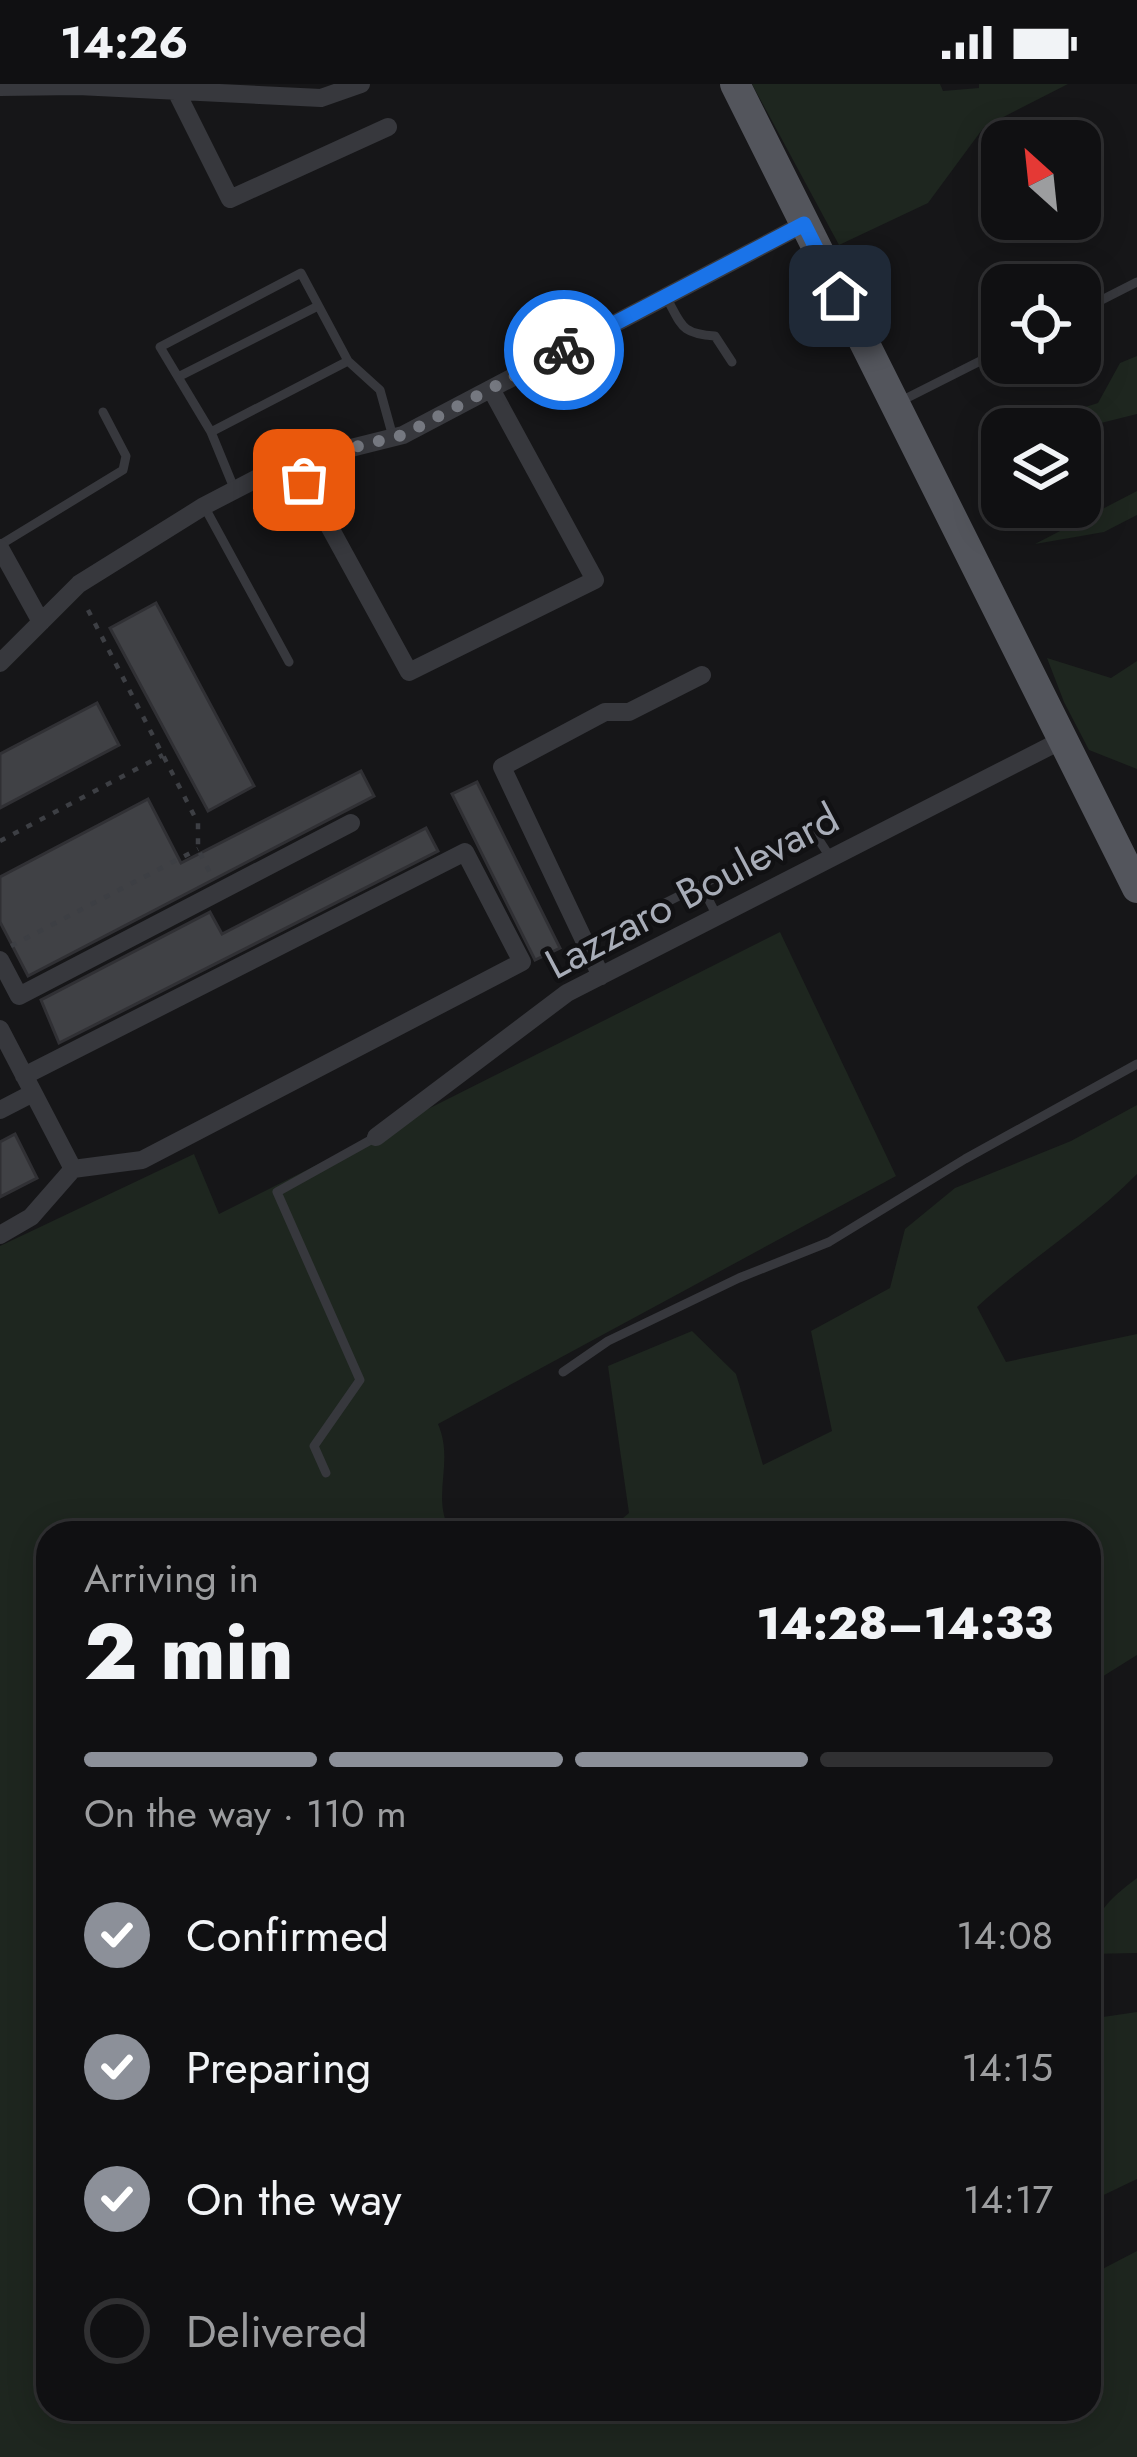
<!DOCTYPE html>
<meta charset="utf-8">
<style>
:root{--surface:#101012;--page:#19191b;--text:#f1f3f6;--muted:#9c9d9f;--line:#303032;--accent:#8c9099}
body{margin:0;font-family:Jost,sans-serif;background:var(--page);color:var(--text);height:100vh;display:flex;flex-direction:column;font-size:45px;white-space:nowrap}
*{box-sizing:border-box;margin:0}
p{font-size:39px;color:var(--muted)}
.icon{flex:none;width:66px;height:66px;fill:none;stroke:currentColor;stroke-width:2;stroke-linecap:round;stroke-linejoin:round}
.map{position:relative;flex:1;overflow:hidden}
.sheet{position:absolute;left:36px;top:1437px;width:1065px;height:900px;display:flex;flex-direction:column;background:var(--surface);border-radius:36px;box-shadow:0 6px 30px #0003,0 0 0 3px var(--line)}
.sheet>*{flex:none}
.needle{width:78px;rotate:333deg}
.buttons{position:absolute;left:981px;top:36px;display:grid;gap:24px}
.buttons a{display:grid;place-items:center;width:120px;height:120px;border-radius:24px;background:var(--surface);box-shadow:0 6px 30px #0003,0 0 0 3px var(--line);font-size:60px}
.pin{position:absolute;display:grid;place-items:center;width:102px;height:102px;color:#fff;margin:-51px;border-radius:24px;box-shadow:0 6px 18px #0006}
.courier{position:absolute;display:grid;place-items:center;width:120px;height:120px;margin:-60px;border:9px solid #1a73e8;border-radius:50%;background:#fff;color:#222;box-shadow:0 3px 15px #0007}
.summary em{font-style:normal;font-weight:800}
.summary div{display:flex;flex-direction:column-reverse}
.summary{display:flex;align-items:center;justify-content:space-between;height:204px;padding:0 48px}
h1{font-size:78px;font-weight:800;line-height:90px}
.bar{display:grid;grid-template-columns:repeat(4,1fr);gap:18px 12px;align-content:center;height:144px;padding:0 48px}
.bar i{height:15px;border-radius:9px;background:var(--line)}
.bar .current{background:var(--accent)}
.bar p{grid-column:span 4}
ol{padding:0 48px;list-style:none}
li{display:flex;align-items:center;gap:36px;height:132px}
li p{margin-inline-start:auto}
li .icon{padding:12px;border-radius:50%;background:var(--accent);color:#fff;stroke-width:4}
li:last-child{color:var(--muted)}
li i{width:66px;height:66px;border:6px solid var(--line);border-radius:50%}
.status{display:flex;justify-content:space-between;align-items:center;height:84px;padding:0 60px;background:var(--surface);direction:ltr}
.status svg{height:33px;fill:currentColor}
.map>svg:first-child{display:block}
.green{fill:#1e261f}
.building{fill:#404145;stroke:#303034;stroke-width:3}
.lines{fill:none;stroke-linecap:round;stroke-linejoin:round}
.path{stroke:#3d3f44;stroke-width:4.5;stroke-dasharray:6 9;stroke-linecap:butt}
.lane{stroke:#37383d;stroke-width:9}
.street{stroke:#37383d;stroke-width:18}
.primary{stroke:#53555c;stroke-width:30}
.done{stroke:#757880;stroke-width:12;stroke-dasharray:0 21.6}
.route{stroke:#1a73e8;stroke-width:15}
.labels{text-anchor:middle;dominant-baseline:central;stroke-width:9;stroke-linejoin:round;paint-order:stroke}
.street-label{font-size:42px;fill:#a8adb8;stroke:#111113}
</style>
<div class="status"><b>14:26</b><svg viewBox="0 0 49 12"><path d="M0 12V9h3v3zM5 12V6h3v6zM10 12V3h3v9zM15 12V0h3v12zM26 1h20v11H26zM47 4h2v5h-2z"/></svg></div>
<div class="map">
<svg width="1137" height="2373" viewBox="0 0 1137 2373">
<rect width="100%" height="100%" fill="#161618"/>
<path class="green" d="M752,0H940L943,7L979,4V0H1068L984,43L928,119L839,161Z
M1137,272V330L1077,345H1026L1032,340L1098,319L1120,279Z
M1137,407V431L1104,448L1035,460Z
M1047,574L1111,594L1137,577V685L1089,666L1064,618Z
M780,848L896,1092L438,1340C455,1380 430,1411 451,1449H48V2325H1089V2192L1137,2167V2373H0V1162L194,1070L219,1130Z
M1137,1021V1090C1088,1140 1028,1176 977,1223L1006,1278L1137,1250V1571L1089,1601V1449H605L629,1429L608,1282L692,1247L736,1290L763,1381L832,1347L811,1247L890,1204L905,1145L955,1104L1071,1057Z
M1137,1794V1869L1089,1870C1089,1833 1109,1815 1137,1794Z
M1137,1928V2095L1089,2118V1935Z"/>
<path class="building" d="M156,519L254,702L208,727L110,544Z
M97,619L119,661L0,724V670Z
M361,687L374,712L28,892L0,838V793L148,715L181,779Z
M477,698L560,864L535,876L452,710Z
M426,744L438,767L59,959L41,916L210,828L222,850Z
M15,1050L37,1094L0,1113V1058Z"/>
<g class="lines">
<path class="path" d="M88,526L198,739V765L211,791
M0,757L163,671
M11,862L198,765"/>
<path class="lane" d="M666,213C682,241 680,250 715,252L732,278
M1080,227L1137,198
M348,277L301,189L160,263L211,348L348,277L380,306L393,353
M178,293L318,222
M899,318L1002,266
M211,348L234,404
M204,422L289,578
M0,461L123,386L126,372L103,328
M701,801L717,832
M585,859L803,750L817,753L830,773
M563,1288L608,1257L739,1194L829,1158L965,1075L1137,980
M326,1389L314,1362L360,1296L277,1108L376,1053"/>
<path class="street" d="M0,3L78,2L321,14L361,0
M176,7L230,115L388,43
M294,378L409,588L595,496L491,305
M0,464L41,538
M0,579L79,500L204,422L283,381L403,351L804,140
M0,876L19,912L351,739
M601,892L502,683L605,628H629L702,591
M0,945L73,1085
M0,1026L33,1009
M376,1053L567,909L1062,656
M0,1151L31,1133L73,1085L142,1076L522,878L465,768L24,992"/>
<path class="primary" d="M735,0L1137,804"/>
</g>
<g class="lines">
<path class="done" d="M304,396L294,378L403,351L564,266"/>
<path class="route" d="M564,266L804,140L840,212"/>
</g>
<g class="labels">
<g class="street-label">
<text transform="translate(692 807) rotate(-28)">Lazzaro Boulevard</text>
</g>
</g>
</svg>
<div class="buttons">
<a><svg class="needle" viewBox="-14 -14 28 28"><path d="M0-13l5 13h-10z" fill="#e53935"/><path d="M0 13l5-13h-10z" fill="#9c9d9f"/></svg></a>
<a><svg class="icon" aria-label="locate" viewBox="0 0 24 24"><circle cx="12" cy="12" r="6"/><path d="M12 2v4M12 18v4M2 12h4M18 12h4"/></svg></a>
<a><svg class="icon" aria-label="layers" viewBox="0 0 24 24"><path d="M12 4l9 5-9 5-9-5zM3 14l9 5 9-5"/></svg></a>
</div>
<div class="pin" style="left:304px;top:396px;background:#ea580c"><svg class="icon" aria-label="bag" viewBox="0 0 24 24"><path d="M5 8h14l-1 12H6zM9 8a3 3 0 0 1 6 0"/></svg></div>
<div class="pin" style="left:840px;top:212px;background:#1f2937"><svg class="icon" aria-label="home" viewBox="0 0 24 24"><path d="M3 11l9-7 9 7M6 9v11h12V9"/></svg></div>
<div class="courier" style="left:564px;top:266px"><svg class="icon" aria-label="bike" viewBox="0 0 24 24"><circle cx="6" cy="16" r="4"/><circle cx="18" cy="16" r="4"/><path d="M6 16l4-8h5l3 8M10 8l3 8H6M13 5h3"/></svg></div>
<section class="sheet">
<div class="summary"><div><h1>2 min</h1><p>Arriving in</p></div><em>14:28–14:33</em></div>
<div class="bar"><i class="current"></i><i class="current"></i><i class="current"></i><i></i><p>On the way · 110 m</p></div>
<ol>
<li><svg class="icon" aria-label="check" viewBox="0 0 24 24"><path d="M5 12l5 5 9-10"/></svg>Confirmed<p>14:08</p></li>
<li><svg class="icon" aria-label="check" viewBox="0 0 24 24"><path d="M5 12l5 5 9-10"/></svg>Preparing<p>14:15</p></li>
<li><svg class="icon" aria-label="check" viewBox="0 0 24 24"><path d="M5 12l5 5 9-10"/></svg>On the way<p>14:17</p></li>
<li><i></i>Delivered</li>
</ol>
</section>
</div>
